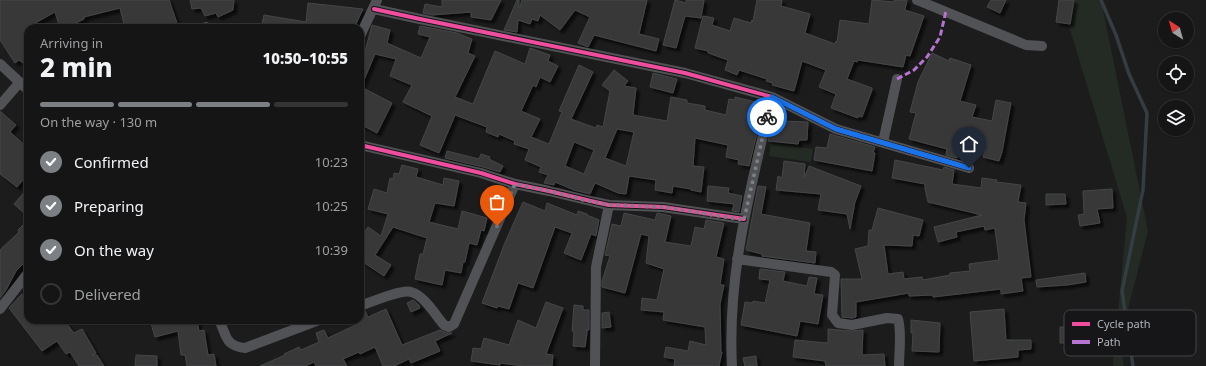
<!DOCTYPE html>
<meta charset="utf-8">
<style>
:root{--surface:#151515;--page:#1e1e1e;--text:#f1f3f6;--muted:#9d9fa0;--line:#343434;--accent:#7c7f83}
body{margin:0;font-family:"Noto Sans",sans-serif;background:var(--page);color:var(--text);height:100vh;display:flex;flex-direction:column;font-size:15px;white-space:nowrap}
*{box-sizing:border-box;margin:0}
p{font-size:13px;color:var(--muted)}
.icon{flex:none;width:22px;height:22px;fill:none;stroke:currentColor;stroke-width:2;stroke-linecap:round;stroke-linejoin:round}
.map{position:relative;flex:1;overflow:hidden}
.side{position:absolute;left:24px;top:24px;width:340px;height:300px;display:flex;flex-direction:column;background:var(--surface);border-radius:12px;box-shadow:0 1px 3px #0004,0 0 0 1px var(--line)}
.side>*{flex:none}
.needle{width:26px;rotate:323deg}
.controls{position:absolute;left:1158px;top:12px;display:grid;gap:8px}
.controls a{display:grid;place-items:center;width:36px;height:36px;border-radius:50%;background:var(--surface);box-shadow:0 1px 3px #0004,0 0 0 1px var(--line);font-size:20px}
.pin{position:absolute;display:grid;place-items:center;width:34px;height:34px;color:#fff;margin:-41px -17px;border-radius:50% 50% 50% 0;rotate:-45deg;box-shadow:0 0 4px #0007}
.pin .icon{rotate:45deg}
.courier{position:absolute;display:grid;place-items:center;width:40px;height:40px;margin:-20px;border:3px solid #1a73e8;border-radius:50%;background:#fff;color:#222;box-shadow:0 1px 5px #0007}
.head em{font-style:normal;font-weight:800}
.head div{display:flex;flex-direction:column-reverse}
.head{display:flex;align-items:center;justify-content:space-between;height:68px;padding:0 16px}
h1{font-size:26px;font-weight:800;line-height:30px}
.bar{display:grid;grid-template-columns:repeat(4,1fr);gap:6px 4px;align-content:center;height:48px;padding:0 16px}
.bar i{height:5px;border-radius:3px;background:var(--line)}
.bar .selected{background:var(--accent)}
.bar p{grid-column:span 4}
ol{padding:0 16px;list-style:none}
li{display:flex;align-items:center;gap:12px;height:44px}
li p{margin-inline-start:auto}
li .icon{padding:4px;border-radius:50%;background:var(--accent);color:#fff;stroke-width:4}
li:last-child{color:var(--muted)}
li i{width:22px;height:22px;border:2px solid var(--line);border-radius:50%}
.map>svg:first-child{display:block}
.green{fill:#242b25}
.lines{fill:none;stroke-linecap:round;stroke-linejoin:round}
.stream{stroke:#343d41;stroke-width:3.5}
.building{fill:#383839;stroke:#454648;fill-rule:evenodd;filter:url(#shadow)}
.minor{stroke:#515255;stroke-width:10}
.quiet{stroke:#b673d3;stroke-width:3;stroke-dasharray:6 3;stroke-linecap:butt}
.cycleway-casing{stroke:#161618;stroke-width:6}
.cycleway{stroke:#ef4d9e;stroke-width:4}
.done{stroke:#7c7f83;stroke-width:4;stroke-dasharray:0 7.2}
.route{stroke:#1a73e8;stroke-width:5}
.key{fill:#161618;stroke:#444549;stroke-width:1}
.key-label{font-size:11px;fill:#afb4bb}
</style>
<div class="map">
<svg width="1206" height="366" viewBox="0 0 1206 366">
<defs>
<filter id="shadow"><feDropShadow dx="3.5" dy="3.5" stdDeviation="1" flood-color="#0009"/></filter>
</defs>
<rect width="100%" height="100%" fill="#1c1c1c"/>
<path class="green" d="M1061,0H1101L1148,231L1120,340L1124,366H1113L1127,217Z
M771,143L813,149L811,162L769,156Z"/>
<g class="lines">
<path class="stream" d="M1101,0L1116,35L1129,74L1147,113L1143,190L1122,291L1133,366"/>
</g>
<path class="building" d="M0,0H169L178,26L171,28H146L145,25L133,28H125L120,8L84,17V19L76,23L78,28H60L55,12L28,27V67L19,60L15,63L0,40Z
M190,0H234L233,10L218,17L216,13L205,16L201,8L192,9Z
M442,0H501L491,20L471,17V12L432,15L423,13L425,4L442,7Z
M517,0H519V7H520L522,0H647L639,34L659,39L656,51L594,35L588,47L578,43L590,17L575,10L560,30L540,15L538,21L532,19L530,24L518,20L517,32L504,30Z
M675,0L686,3V0H704L701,18L685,16L676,48L663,45Z
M757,0H782L781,6L810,14L805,33L835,44L836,41L837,42L840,20L869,24L872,0L894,2V0H907L905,10L924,16L910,56L906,55L903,67L858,60L857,62L854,61L847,79L872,88V90L862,117L858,116V118L831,108L836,94L819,87L826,70L802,61L794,91L772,85L773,83L766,81L767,79L739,70L737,75L725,70L728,60L708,53V51L695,48L703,16L714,18L712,25L730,31L734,18L751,23L752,20L753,21Z
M991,0H1006L1000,13L987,7Z
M1059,0H1074L1070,24L1056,22Z
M308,3L363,9L354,28L310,23V28H261L264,15L306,22Z
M372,25L390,30L387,43L421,58L430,37L418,34L420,26L457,33L472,39L468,53L475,56L455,97L473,104L495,51L525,64L530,48L550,55L548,61L558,66L550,82L540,77L536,87L533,85L521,111L540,119L531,137L549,144L562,112L559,111L579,65L593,72L571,119L596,128L597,125L603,127L610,91L602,85L614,70L628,81L624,86L636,88L633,115L667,121L671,97L687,100V103L705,106V110L726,115L729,99L735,100V97L764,104L749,166L738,164L739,160L726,157L728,145L695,138L693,166L704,167L701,192L691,190V189L673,186L672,193L655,190L656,180L629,176L626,194L618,193L595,183L590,194L574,190L555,182L554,185L544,183L548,175L539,172L541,167L525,160L529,149L514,144L515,141L499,134L498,137L486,132L487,127L455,115L439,153L420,145L432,116L403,102L412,85L390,76L396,59L375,54L361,87L392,103L377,133L360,124V59L363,60ZM617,129L634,132L626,166L605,158ZM574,142L594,150L584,174L565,166Z
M932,53L949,61L950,58L971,65L960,101L976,105L972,117L992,121L996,100L1011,103L1002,152L999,161L983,157L985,149L965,145L963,153L958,152L957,158L946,155L947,149L909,139L916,113L910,112L918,82Z
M653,73L677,79L673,93L650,87Z
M0,111L16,125L10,132L28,148V174L17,187L0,174Z
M774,115L783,117L782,121L808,122L807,140H799L798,144L768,141Z
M830,134L875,147L873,153H875L872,171L814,160L816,147L827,148Z
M447,151L479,159L481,154L490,157L489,159L503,166L500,172L483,167L445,158Z
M895,160L943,170L944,167L954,170L952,184L981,188L982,178L997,180L996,182L1021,185L1018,202L1026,203L1024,220L1031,277L1021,278L1023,291L1001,294V289L933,297V295L909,296V293L856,302V317L852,318L842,317L841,279H862L855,249L868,246L869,230H872L878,208L923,220L919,236L913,235L912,246L884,245L888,274L903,272L904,279L922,277L923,280L950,275V273L970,271L969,264L999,260L995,228L985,230L984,226L956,232L957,237L938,242L934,227L982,215L928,202L925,188V184L892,178Z
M784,161L805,164L804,178L809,166L861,186L855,202L850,229L847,214L818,210L821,194L776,190L778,176L782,178Z
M402,165L418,169L416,177L443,185L444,178L459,181L454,206L435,203L429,222L458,229L462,211L487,218L484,231L481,230L477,245L469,243L465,262H463L461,273L445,270L442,285L415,279L420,254H423L427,238L393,227L375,255L391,265L384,276L360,260V239L368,227L381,236L388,214L368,209L374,189L387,193L390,178L393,179L394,173L399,174Z
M708,186L729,188L728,193L742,196L739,212L732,211L734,204L707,201Z
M758,186L766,187L761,214L810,223L806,251L816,252L815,263L762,256V254L746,250Z
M28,188V217L14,204Z
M1112,189L1113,208L1097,209L1100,223L1080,226L1078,215L1084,214L1083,191Z
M1046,194H1065L1066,204L1046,205Z
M523,202L545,211L547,203L577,215L578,211L587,214V215L599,220L596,236L591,234L581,260L564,253L572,233L555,227L533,288L518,283L509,309L498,306L497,308L482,303L504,245Z
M624,213L655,220L657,213L671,216L665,242L691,246L695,227L704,229L706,220L724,223L716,257L724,259L720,285H724L720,304L721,352H722L719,366H674L675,359L664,357L666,347L688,351L690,341L706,345L705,327L663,320L664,312L641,310L642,298L657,300L664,269L646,263L649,236L641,234L625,293L602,287V281L610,256L605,255L612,224L621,226Z
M28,220V259L16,271L6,290L0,298V250L19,232L18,230Z
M760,269L785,272L783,281L807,286L809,277L817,278L814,294L823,295L818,324L800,321L797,336L741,325L745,302L753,303V301L765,303L770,280L759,279Z
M1085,273L1086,282L1067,285L1037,287L1036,280Z
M22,294L28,302V320H64L74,333L82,329L96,353L92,355H97L104,366H79L70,352L66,354L57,341L42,351L9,308Z
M413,300L419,305L420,308L411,312L407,303Z
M546,302L563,308L546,354L553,355L552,366H524L500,363V365L471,361L473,348L481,349L484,338L509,345L518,320L536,328Z
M574,305L583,306V310H589V330H587V333L585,347L573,346L574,332L572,331Z
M386,309L402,345L440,330L447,333H452L435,341L440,351L411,363L409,359L394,366H383L375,347L360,354L359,352L343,359L347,366H316L314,362L305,366H260L285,355L284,354L299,347L301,350L319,342L316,333L324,330L328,338L360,323V312L365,311L368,317Z
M1004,309L1006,340H1031V349L1018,350V357L974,361L970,312Z
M609,312L611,327L602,328V313Z
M150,320H197L199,331L204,330L208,355L214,354L216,366H187L185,355H181L178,331L155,337Z
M911,320L940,323L939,352L912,351L913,333H911Z
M1060,327H1072L1071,343H1060Z
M828,329L851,331L863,330L862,355L884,354L885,366H826L825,361L793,357L795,340L828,343Z
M136,355L157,356V366H135Z
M756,356L757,366H745L743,358Z"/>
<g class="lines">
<path class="minor" d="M917,0L1026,45L1042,46
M374,9L420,19L685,73L772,97L836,129L969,168
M204,28L206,27
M360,36L377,0
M0,64L28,90
M0,105L20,82
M883,142L897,79
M360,145L481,173L515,184L549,191L595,202L609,205L663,207L744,219
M737,259L831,272L835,275L832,315L838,323L852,325L887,318L898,319C902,332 899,352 899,366
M360,306C371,302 402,289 411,292C424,295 436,316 444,325L449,327L454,324L515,184
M0,309L28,273
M219,320C227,336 225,346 245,348L319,320
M595,366L596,267L609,205
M732,366C727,273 751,187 772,97"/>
<path class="quiet" d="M897,79L914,70L927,57L940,37L946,11"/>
<defs>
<path id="cycleway" d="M374,9L420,19L685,73L772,97L836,129L969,168
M360,145L481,173L515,184L549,191L595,202L609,205L663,207L744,219"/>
</defs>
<use href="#cycleway" class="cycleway-casing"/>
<use href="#cycleway" class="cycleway"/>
</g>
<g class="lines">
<path class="done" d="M497,226L515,184L549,191L584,200L609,205L664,207L744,220L767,117"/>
<path class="route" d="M767,117L772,97L836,129L969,168"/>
</g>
<rect x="1064" y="310" width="132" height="46" rx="6" class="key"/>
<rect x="1072" y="322" width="18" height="4" fill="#ef4d9e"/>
<rect x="1072" y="340" width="18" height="4" fill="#b673d3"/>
<g class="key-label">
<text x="1097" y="328">Cycle path</text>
<text x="1097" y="346">Path</text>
</g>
</svg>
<div class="controls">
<a><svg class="needle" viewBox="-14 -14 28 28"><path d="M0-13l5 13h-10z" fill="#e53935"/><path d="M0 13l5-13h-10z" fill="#9d9fa0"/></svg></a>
<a><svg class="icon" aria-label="locate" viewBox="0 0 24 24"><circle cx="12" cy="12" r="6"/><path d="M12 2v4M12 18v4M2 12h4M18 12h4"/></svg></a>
<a><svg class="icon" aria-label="layers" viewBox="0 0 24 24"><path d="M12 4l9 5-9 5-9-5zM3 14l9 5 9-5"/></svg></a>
</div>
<div class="pin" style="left:497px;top:226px;background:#ea580c"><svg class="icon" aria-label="bag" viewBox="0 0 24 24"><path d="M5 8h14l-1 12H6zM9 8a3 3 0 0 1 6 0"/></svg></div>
<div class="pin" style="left:969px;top:168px;background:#1f2937"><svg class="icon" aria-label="home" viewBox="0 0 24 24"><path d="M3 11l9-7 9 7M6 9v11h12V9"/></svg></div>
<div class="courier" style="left:767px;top:117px"><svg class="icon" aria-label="bike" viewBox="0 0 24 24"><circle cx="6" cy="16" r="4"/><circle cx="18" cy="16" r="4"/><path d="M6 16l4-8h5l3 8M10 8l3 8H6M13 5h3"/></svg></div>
<section class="side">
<div class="head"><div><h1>2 min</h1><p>Arriving in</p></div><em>10:50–10:55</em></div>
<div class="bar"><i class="selected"></i><i class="selected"></i><i class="selected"></i><i></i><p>On the way · 130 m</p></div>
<ol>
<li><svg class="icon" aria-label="check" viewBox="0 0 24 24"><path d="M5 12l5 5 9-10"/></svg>Confirmed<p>10:23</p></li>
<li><svg class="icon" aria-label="check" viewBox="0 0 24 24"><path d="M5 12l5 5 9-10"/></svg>Preparing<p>10:25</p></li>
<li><svg class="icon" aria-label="check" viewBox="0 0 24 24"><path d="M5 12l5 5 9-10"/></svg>On the way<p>10:39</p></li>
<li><i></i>Delivered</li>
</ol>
</section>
</div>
